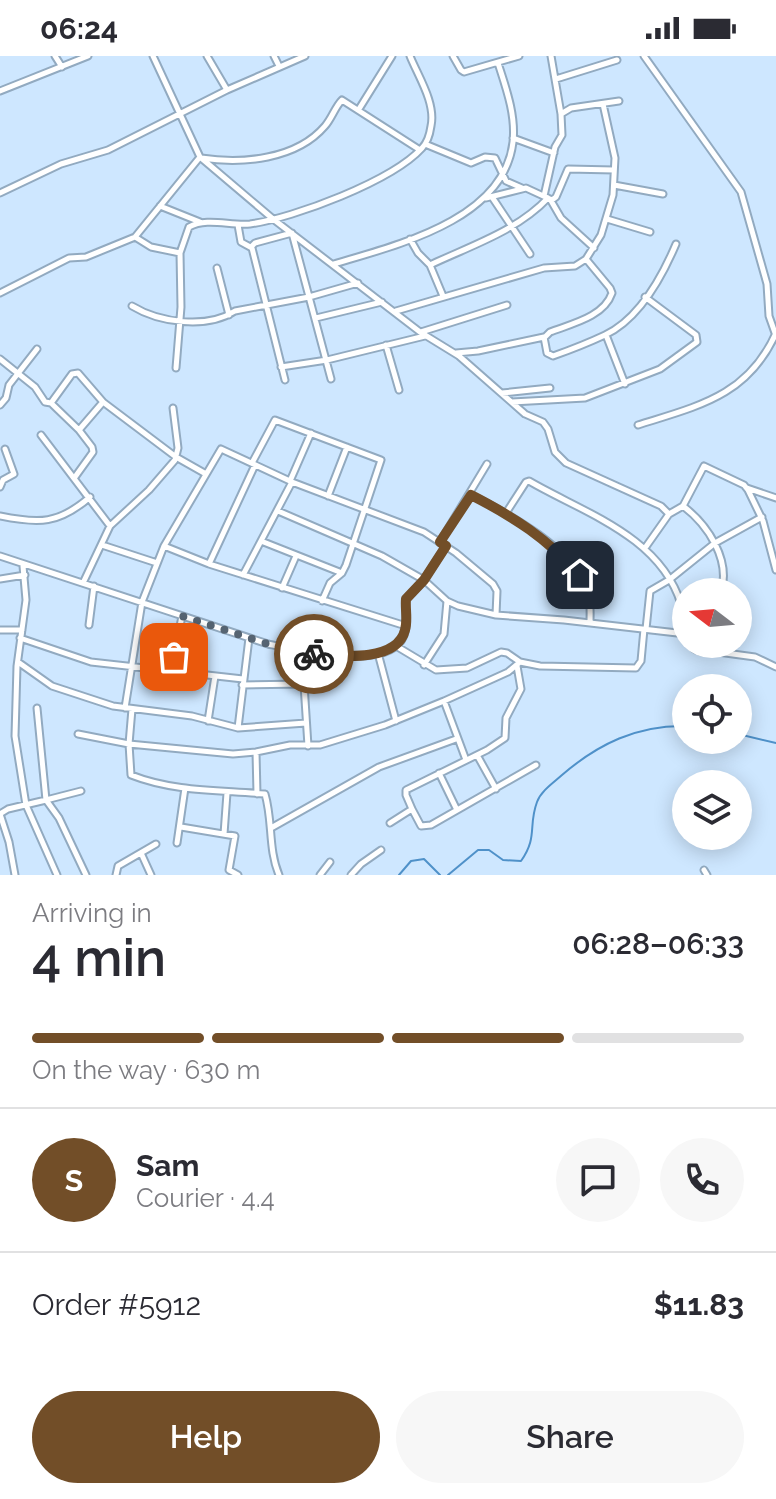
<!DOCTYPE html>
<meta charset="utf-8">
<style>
:root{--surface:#fff;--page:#f7f7f7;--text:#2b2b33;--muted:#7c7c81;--line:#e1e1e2;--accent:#724e28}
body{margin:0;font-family:Raleway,sans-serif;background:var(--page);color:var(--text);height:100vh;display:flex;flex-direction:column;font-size:30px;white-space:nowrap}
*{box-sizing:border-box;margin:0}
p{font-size:26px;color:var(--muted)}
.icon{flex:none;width:44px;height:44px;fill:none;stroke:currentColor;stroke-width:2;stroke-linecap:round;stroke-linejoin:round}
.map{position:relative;height:819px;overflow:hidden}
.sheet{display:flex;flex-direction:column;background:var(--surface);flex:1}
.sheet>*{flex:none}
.needle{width:52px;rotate:286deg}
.fabs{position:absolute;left:672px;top:522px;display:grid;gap:16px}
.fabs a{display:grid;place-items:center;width:80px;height:80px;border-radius:50%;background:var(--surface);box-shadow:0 4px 20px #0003;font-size:40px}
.pin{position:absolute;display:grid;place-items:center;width:68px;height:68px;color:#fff;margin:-34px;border-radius:16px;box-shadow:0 4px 12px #0006}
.courier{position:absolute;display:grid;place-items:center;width:80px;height:80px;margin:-40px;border:6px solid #724e28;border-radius:50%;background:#fff;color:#222;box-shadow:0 2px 10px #0007}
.overview em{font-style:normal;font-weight:600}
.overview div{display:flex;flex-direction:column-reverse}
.overview{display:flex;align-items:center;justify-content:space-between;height:136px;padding:0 32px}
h1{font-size:52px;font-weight:600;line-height:60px}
.bar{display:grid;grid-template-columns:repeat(4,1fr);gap:12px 8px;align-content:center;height:96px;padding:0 32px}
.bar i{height:10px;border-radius:6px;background:var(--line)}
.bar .current{background:var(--accent)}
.bar p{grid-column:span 4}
.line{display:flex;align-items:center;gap:20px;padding:0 32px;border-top:2px solid var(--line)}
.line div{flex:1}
.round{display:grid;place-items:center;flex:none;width:84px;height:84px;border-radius:42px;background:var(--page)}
.cta{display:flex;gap:16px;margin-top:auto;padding:16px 32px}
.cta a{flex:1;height:92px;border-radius:48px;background:var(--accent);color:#fff;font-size:32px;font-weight:600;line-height:92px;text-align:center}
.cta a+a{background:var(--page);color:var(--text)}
.status{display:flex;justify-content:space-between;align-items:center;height:56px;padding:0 40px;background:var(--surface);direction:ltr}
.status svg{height:22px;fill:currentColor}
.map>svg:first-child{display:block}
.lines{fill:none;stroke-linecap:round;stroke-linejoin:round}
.stream{stroke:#4f91c9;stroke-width:2}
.street-casing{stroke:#92aac0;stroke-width:9}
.street{stroke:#fff;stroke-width:5}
.done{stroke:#566472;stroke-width:8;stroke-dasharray:0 14.4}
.route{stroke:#724e28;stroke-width:10}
</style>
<div class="status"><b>06:24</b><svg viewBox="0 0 49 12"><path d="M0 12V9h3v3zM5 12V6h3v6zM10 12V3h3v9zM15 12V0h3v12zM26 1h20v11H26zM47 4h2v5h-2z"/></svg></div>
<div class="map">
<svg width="776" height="819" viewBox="0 0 776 819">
<rect width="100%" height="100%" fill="#cee7ff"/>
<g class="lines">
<path class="stream" d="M738,678L776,687
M399,819L411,805L424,803L440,819
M448,819L478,794H489L503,804L521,805C538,781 528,770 537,746C541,735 553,727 562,719C598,688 637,669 686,670"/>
<defs>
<path id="street" d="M55,0L62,11
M153,0L200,101L273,163L420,276L459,300L525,358L543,366L548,373L555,396L566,407L661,450L669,458
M207,0L227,34
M274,0L279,10
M453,0L461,14L464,16L519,0
M644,0L741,136L767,228L769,260L775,277
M556,23L617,4
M0,35L88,0
M359,53L392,0
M561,58L571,52L619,45
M513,82L554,97
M425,88L471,107L485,101L495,102L506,125L522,132
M201,102C242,108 296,104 325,70C332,62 335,51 342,44L420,94
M614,129L663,138
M0,137L61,108L108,94L227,34L305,0
M544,140L555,91L562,79L561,58L551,0
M492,141L530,198
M486,142L526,132L552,144L556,141L568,113L614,114
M550,143L561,162L594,192
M160,150L200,166
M607,163L650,176
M238,169L241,186L252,192L285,324
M135,181L151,191L180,197
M410,183L418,197L430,209L443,240
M251,191L255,187L292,177L331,323
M334,208C397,189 504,164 513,86C516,59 506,32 498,7
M430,209C470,190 517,175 548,142
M217,212L229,259
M0,237L69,202L86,201L135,181L200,101
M132,250C160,267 207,273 235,255L309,241L358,227
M396,255L544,212L575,210L586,203L601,179L613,139L615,102L603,48
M316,262L382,246
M421,276L507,249
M606,279L625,328
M545,281L550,276C571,268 604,261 612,237L610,232L586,203
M386,289L399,334
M456,297L478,295L544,281L547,297L553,300C570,294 588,287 605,279C639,263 662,221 676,188
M0,303L35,331L45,346L51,347
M281,311L327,304L425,280
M176,312L181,251L180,197L189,171C207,161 230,170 250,168C294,162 392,125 422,92C427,87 430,77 431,70C436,47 418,20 410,0
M502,337L550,332
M512,346L585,342L660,313L697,286L696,279L645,241
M0,349L6,342L9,329L37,293
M638,369C698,350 748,340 776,277
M79,374L51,347L72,318L78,317L103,346
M41,379L110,470
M252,407L275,364L381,404L346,509L342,517L330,527L322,545
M75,421L93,396L92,391L79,374L103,346L176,401L206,418
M290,425L311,377
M0,431L3,424L14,418L5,393
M747,432L776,442
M471,439C509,458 574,493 588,536C591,546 590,557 590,567
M328,440L347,391
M683,450L704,410L744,429L748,434L763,465L776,514
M278,455L382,500L424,524L447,545L458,550L496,559L564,564L686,578
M506,457L526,426L529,425C584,457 660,480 681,548C684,558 684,569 686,579
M0,460C39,468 59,468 90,441
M261,485L342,517
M440,486L487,408
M102,489L157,507
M164,490L209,508L406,570
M645,492L669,458L683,450C708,469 731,504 721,536
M0,500L268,588C296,594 380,614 401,585C410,572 404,557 406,543L424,524L446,490
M209,508L255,409
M23,510L26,544L17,610L15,680L26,749L57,819
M243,519L292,426
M0,523L25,519
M669,524L715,487L762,461
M83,527L110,470L149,434L175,404L178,392L173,352
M282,532L296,500
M89,569L94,530
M646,573L650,535L669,524
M0,574H22
M20,582L91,606L243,623
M690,588C695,598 708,596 718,596L721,588
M396,590L436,614L467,612L501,596L507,597L520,606L540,610L636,612L641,605L644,573
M718,596L755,601L776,611
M378,597L396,665
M174,601L182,560
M18,606L52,630L113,650L192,660L238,672L306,667
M424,609L444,578L447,545
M304,628L308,690
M242,629L304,628L310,617L314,598
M444,645L466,704
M37,652L46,744L81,735
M125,652L142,546L164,490L221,393L292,426L424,476L456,497L493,528L497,535L496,559
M132,653L129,688L131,719C174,736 221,734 265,738C273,765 268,793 279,819
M208,665L215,620
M238,672L249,582
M78,678L129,688L233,698L256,696L290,689H320L385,669L444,645L508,616L520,606
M256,696L257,738
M477,699L496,733
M439,717L457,754
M412,753L421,770L431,769L536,709
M0,758L8,753L46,744L59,762L86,819
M0,758L9,786L15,819
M390,767L412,753L406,739V734L487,694L505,682L506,662L521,633L517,610
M181,771L235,780L229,814L238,819
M271,772L379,711L456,683
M224,778L227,737
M177,787L185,732
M141,797L151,819
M704,814L707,819
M116,819L118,810L156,788
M320,819L330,806
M351,819L361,808L381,794"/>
</defs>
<use href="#street" class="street-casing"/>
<use href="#street" class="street"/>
</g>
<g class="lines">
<path class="done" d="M174,601L182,560L268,588L314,598"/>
<path class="route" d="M314,598C339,600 397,607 405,574C408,564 405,553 406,543L424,524L446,490L440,486L471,439C516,462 546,482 580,519"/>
</g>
</svg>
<div class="fabs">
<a><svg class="needle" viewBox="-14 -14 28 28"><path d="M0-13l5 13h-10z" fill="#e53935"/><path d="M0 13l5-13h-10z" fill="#7c7c81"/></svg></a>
<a><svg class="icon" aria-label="locate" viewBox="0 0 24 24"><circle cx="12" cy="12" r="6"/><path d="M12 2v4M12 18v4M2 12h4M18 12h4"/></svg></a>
<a><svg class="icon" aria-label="layers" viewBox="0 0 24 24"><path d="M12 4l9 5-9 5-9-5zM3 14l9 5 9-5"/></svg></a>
</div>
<div class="pin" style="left:174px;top:601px;background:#ea580c"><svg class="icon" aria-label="bag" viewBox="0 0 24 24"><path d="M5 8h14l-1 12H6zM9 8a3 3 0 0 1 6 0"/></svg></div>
<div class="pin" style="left:580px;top:519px;background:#1f2937"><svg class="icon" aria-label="home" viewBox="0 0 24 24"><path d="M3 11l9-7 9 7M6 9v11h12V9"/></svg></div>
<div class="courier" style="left:314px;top:598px"><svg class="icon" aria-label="bike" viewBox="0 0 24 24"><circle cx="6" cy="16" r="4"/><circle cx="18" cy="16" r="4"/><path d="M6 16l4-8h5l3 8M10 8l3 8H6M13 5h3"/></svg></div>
</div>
<section class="sheet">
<div class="overview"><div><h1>4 min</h1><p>Arriving in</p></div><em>06:28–06:33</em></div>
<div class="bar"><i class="current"></i><i class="current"></i><i class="current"></i><i></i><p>On the way · 630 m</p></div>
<div class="line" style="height:144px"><b class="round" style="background:var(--accent);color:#fff">S</b><div><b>Sam</b><p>Courier · 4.4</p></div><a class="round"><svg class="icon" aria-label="chat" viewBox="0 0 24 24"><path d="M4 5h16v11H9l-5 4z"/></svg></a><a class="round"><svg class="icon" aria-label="phone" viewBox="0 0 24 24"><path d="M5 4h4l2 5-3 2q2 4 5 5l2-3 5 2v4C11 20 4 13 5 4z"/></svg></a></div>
<div class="line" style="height:104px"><div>Order #5912</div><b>$11.83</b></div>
<div class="cta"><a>Help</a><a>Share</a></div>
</section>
